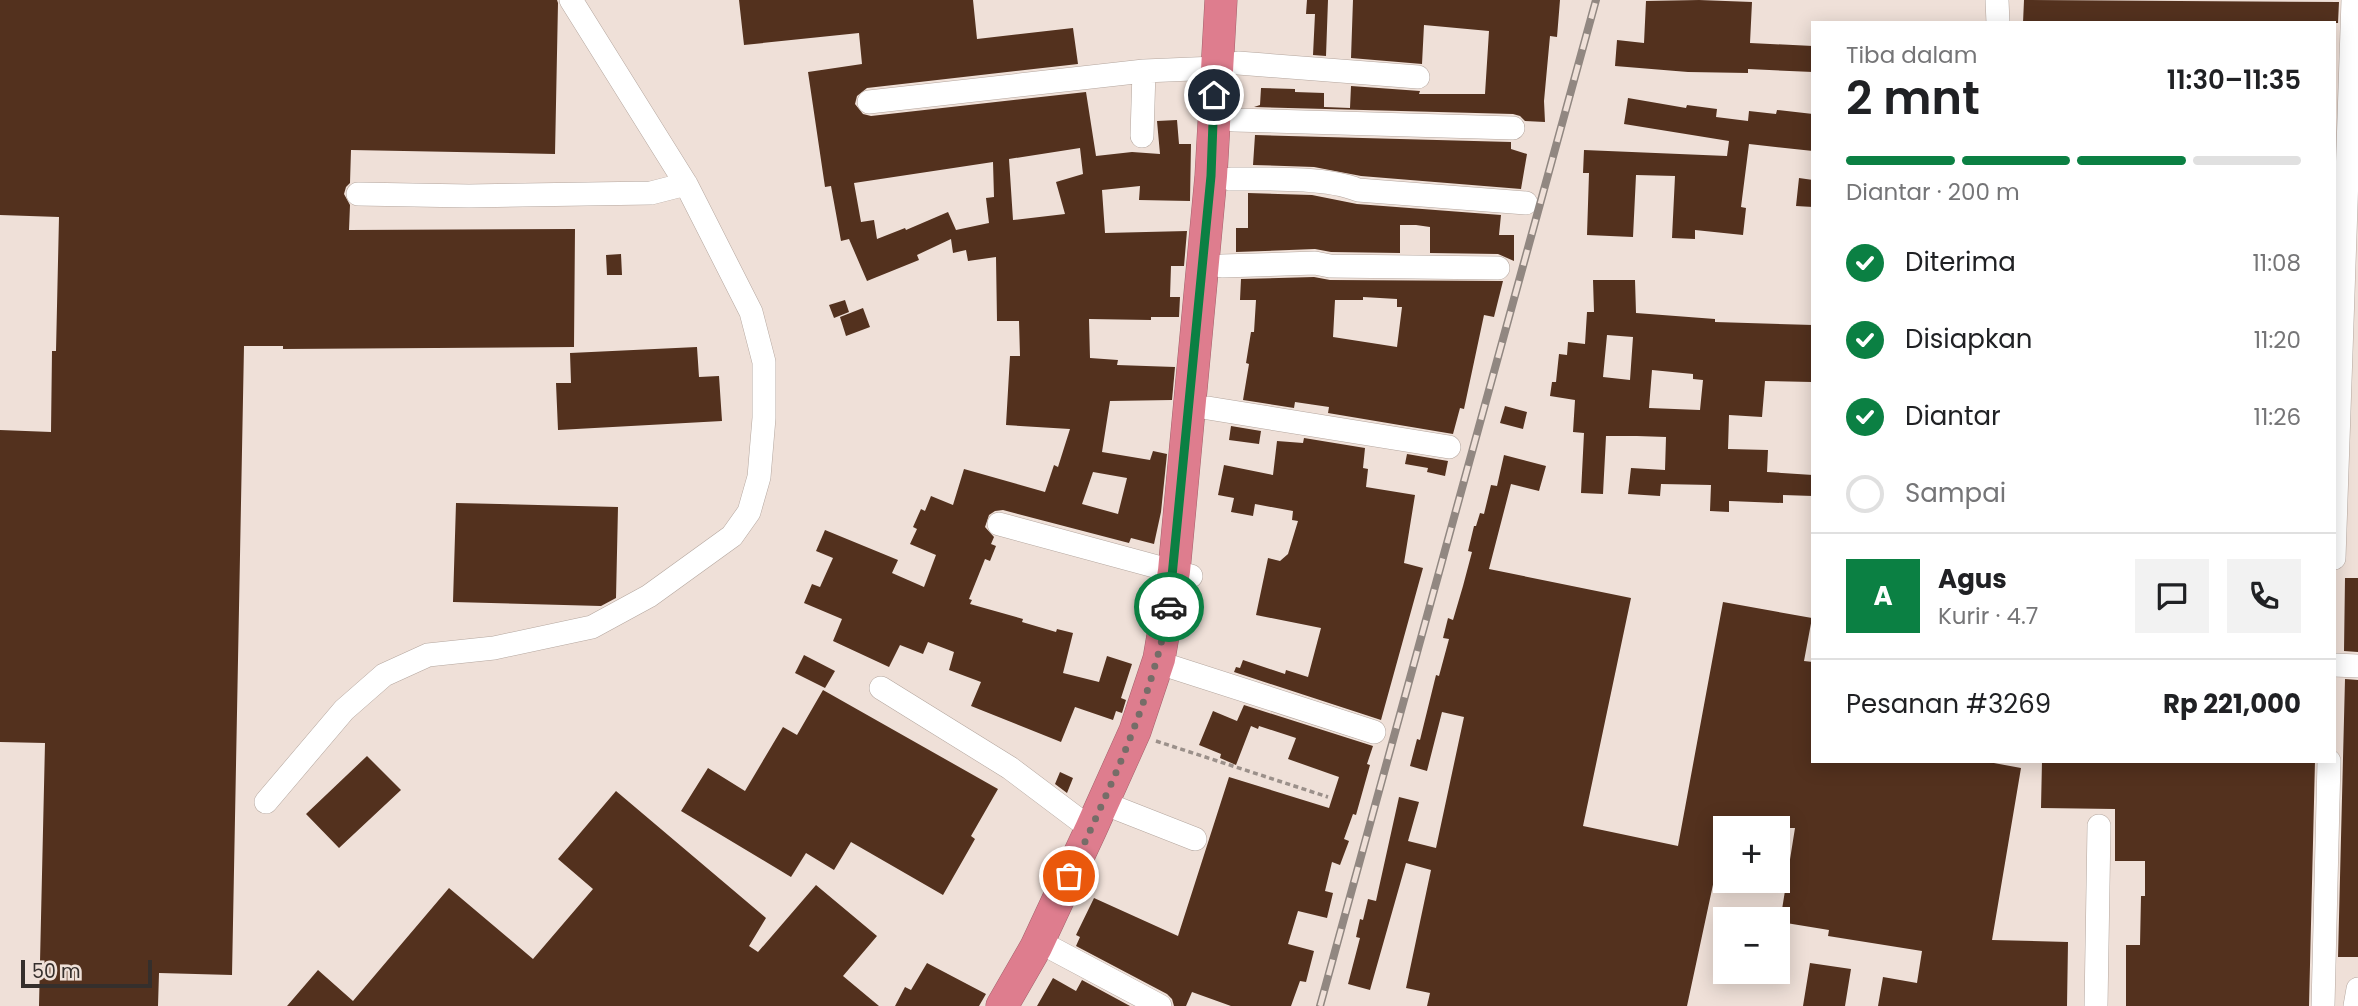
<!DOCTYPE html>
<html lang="id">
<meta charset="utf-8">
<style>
:root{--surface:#fff;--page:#f2f2f2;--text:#202124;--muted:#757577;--line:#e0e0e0;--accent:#0b8043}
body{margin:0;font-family:Poppins,sans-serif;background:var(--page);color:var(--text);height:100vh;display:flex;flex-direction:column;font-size:26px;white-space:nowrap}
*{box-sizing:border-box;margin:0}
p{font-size:23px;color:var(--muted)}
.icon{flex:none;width:38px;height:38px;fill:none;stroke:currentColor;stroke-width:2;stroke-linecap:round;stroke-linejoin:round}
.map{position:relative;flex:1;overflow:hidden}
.sheet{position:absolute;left:1811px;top:21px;width:525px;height:742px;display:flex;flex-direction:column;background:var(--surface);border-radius:0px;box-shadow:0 4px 18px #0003}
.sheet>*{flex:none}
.tools{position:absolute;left:1713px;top:816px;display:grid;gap:14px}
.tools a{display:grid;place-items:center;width:77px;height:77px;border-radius:0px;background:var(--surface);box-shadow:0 4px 18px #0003;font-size:35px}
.scale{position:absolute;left:21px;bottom:18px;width:131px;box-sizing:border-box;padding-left:7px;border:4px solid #352f2c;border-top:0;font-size:19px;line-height:24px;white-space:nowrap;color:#352f2c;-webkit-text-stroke:5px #efe0d8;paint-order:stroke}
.pin{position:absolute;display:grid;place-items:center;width:60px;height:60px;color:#fff;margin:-30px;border:4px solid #fff;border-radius:50%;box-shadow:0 2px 7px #0007}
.courier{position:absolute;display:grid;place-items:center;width:70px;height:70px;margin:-35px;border:5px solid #0b8043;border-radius:50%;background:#fff;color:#222;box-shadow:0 2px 9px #0007}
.summary em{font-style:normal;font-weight:600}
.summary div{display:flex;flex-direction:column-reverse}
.summary{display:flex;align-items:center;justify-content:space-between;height:119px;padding:0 35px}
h1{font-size:46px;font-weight:600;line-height:52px}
.bar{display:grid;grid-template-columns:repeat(4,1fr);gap:10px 7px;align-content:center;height:84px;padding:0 35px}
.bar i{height:9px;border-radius:5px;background:var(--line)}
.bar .active{background:var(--accent)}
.bar p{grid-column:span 4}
.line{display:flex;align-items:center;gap:18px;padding:0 35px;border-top:2px solid var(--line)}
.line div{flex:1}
.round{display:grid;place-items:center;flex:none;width:74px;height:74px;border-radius:0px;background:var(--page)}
ol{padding:0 35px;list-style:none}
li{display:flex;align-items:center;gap:21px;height:77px}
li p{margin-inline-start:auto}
li .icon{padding:7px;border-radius:50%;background:var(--accent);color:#fff;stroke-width:4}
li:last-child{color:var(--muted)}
li i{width:38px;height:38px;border:4px solid var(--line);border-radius:50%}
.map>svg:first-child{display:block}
.building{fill:#53311e;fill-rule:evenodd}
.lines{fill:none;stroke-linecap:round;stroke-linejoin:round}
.minor-casing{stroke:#b4a69e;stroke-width:24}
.highway-casing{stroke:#a3626c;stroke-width:33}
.path{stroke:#9b908a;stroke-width:3.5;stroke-dasharray:5 3.5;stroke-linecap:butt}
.minor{stroke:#fff;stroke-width:23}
.highway{stroke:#de7d8e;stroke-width:32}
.rail-casing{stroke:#918781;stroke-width:8}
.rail{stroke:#efe0d8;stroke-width:5;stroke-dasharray:16;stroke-linecap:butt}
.done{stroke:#766d68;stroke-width:7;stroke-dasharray:0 12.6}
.route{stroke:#0b8043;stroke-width:9}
</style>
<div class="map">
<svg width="2358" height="1006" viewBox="0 0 2358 1006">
<rect width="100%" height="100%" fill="#efe0d8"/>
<path class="building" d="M0,0H557L558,3L555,154L351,150L350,183L346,187L344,194L350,205L349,230L575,229L574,347L283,349V346H244L232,975L159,973L158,1006H39L45,743L0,742V430L51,432L52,351H56L59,217L0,215Z
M739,0H973L977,39L1073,28L1078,64L867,88L857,96L855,104L863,114L871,116L1086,92L1096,156L1132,152L1160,154L1157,121L1177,120L1179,144H1191L1190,201L1139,200L1140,186L1102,190L1105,233L1187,231L1184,266H1171L1170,297H1180L1179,317H1151V320L1089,319L1090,358L1118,360L1117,365L1175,367L1172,400L1110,401L1102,452L1150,460L1153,451L1167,454L1161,512L1154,544L1131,538L1129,543L1003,510L995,511L989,515L985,527L994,537L991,544L996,546L990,561L985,559L969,599L972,600L970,604L1023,619L1022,622L1056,632L1057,629L1073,633L1063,673L1099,682L1107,656L1132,664L1121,698L1126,700L1122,713L1116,711L1113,720L1075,707L1061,742L971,706L981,682L949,670L954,652L928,642L923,654L900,645L889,667L833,641L842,619L804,603L812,584L820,587L833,558L816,551L825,530L898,560L892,573L924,587L936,555L910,544L917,529L913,527L921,509L925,511L931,496L953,505L964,469L1045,492L1054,465L1058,467L1070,429L1006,425L1010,356H1020L1019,321H997L996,257L968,261L966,250L953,253L951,239L917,255L919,260L867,281L849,239L841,241L831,186L825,187L808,72L862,64L859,33L744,45ZM1080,148L1083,174L1056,182L1065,214L1013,220L1009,159ZM993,162L994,197L986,198L989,223L956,230L948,212L906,230L905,228L877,239L874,220L861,222L854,183ZM1093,472L1127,478L1118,514L1082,504Z
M1307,0H1328L1326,56L1313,55L1315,14H1306Z
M1353,0H1560L1557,37L1550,36L1544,101L1545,122L1525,121L1520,116L1513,114L1254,107L1260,105L1261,88L1295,89V92L1324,93V107L1350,108L1351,86L1420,91L1419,94H1485L1489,31L1424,25L1422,64L1351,58Z
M1699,0L1752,2L1750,43L1813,46V72L1748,69V73L1688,72L1615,66L1617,40L1644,43L1646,1Z
M2024,0L2339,2L2338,23H2023Z
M1628,98L1686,108L1687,105L1717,109L1716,117L1748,121L1749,111L1776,114L1777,110L1813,114V151L1749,144L1741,207L1746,208L1743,235L1695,230V239L1672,238L1675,176L1636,175L1633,237L1587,235L1589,173H1583L1584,150L1727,156L1729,141L1624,124Z
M1255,135L1511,142V149L1527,154L1521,189L1361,176L1314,167L1253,165Z
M1799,178L1813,180V207L1796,206Z
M1248,193L1312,195L1357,204L1501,215L1499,235H1514V261L1498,254L1430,253V227L1416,225H1400V253L1331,252L1315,249L1236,252V228H1248Z
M621,254L622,275H607L606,255Z
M1314,277L1330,280L1503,281L1494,317L1484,315L1464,409L1460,408L1453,434L1328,413L1329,407L1295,402L1294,408L1243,400L1249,364L1246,363L1251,332H1254L1256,300H1240L1241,279ZM1363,297L1397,299V307H1402L1397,347L1333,337L1335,300H1363Z
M1593,280H1635L1636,313L1715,319V322L1813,325L1812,382L1765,381L1762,417L1729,415L1728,449L1768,450L1767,472L1813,475V496L1783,495V503L1729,501V512L1710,511L1711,485L1661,484L1660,496L1628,494L1631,468L1665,470L1666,437L1637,436H1606L1603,494L1581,493L1584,433L1573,432L1575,400L1550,396L1552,382H1556L1559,354L1567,355L1568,342L1585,344L1587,312H1594ZM1607,335L1633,337L1630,380L1603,377ZM1652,370L1693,374V379L1703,380L1700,410L1649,408Z
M845,300L849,312L834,318L829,305Z
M863,308L870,327L846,336L840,317Z
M697,347L699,377L719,376L722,421L558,430L556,383H571L570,353Z
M1505,406L1527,412L1523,429L1500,423Z
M1231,426L1261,431L1259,444L1229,440Z
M1304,438L1365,448L1363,468L1368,469L1366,487L1415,495L1404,563L1423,568L1381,720L1234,672L1236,667L1240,668L1243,660L1285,674L1286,670L1308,677L1321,628L1256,615L1268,558L1280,561L1288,554L1298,521L1292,520L1293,511L1255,504L1253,516L1231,512L1234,498L1218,495L1224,465L1273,475L1277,441L1303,443Z
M1407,454L1448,461L1445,476L1427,472L1428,468L1405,464Z
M1504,455L1546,466L1539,491L1511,484L1489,569L1631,598L1583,826L1678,846L1723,602L1812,618L1804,661L1813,662V761H1983L2021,768L1992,940L2068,942L2067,1006H1878L1883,977L1917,983L1922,951L1828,936L1829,930L1780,922L1795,828H1726V853L1720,852L1687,1006H1427L1430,993L1406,988L1431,870L1406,863L1370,990L1348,984L1360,938L1356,937L1360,919L1363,920L1368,899L1376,901L1399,797L1419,802L1408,841L1436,848L1464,717L1442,712L1427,771L1410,766L1417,739L1420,740L1436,675L1439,676L1449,639L1443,638L1448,618L1453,620L1463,586L1472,552L1468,551L1474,526H1476L1480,513L1484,514L1491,485L1497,486Z
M456,503L618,507L616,598L601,606L453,602Z
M2345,578H2358V652L2344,651Z
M804,655L835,671L825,688L795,673Z
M2345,679L2358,680V957H2338Z
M823,690L998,789L971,836L975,839L943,895L851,842L834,870L806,853L791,877L681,811L708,768L745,791L783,727L797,735Z
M1244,705L1373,746L1367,764L1370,765L1356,815L1353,814L1344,839L1349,841L1340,865L1332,862L1325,891L1333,893L1327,918L1298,911L1288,944L1314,951L1306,982L1300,981L1291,1006H1231L1192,992L1186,1006H1174L1172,999L1167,994L1076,946L1080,937L1076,935L1094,898L1178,936L1229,777L1329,808L1339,777L1288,759L1296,738L1259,726L1258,729L1251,726L1236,765L1220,758L1221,754L1199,745L1213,711L1237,721Z
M367,756L401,790L339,848L306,814Z
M2042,761H2315L2309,1006H2126V945H2140L2141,896H2145V861H2115V809L2041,808Z
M1060,772L1073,778L1067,793L1055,784Z
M616,791L766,918L749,946L758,952L816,885L877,936L843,976L879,1006H287L318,970L353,1001L449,888L533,959L593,889L558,859Z
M927,963L986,994L979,1006H895L905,987L911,990Z
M1810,963L1851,969L1845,1006H1803Z
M1053,978L1076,991L1082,980L1130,1006H1037Z"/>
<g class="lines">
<defs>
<path id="minor" d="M1997,0L1998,23
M1238,63L1418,77
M869,102L1144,71
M1234,120L1513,128
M1142,136L1144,71L1216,68
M1231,179C1266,179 1327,177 1358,190L1526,203
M358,194L469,196L651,193L686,184
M1222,266L1315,263L1330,266L1498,268
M1208,408L1449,447
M999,524L1191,576
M2334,558L2353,0
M2334,665L2358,666
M1172,667L1374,732
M881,688L1010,768L1091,829
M266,802L344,710L384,675L428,655L494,648L592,627L649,596L732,536L749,512L759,477L764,418V362L751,312L686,184L571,0
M1116,808L1195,839
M1053,949L1160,1006
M2096,1006L2099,826
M2323,1006L2329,761
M2355,1006L2358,989"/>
<path id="highway" d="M1002,1006L1036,947L1091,829L1135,731L1159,659L1174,571L1211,176L1221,0"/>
</defs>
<use href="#minor" class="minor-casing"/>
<use href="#highway" class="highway-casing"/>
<path class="path" d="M1156,741L1328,797"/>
<use href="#minor" class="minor"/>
<use href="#highway" class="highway"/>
<defs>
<path id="rail" d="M1320,1006L1596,0"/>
</defs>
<use href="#rail" class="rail-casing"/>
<use href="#rail" class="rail"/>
</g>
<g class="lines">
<path class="done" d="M1069,876C1110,788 1151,703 1169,607"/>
<path class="route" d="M1169,607L1211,176L1214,95"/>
</g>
</svg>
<div class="tools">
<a>+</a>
<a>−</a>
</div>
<div class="scale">50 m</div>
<div class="pin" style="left:1069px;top:876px;background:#ea580c"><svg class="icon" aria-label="bag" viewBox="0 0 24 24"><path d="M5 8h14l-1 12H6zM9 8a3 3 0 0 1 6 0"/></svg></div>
<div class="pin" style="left:1214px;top:95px;background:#1f2937"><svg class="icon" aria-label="home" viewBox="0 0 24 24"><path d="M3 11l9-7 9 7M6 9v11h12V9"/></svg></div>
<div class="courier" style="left:1169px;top:607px"><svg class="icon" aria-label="car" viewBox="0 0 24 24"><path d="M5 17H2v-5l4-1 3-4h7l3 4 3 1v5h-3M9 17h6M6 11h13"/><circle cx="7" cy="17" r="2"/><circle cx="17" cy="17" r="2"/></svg></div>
<section class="sheet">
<div class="summary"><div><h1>2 mnt</h1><p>Tiba dalam</p></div><em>11:30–11:35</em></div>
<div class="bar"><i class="active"></i><i class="active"></i><i class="active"></i><i></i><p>Diantar · 200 m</p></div>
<ol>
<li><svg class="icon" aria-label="check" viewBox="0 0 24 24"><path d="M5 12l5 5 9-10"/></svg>Diterima<p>11:08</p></li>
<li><svg class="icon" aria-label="check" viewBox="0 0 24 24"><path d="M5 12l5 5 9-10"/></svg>Disiapkan<p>11:20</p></li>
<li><svg class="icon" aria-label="check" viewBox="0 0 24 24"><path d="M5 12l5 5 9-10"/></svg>Diantar<p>11:26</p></li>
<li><i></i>Sampai</li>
</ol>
<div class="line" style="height:126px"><b class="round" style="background:var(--accent);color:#fff">A</b><div><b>Agus</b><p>Kurir · 4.7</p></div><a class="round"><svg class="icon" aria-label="chat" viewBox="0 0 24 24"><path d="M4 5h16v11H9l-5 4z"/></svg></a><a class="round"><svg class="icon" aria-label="phone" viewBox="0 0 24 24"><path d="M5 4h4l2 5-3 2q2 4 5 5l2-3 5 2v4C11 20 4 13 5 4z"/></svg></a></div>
<div class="line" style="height:91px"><div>Pesanan #3269</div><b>Rp 221,000</b></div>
</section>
</div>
